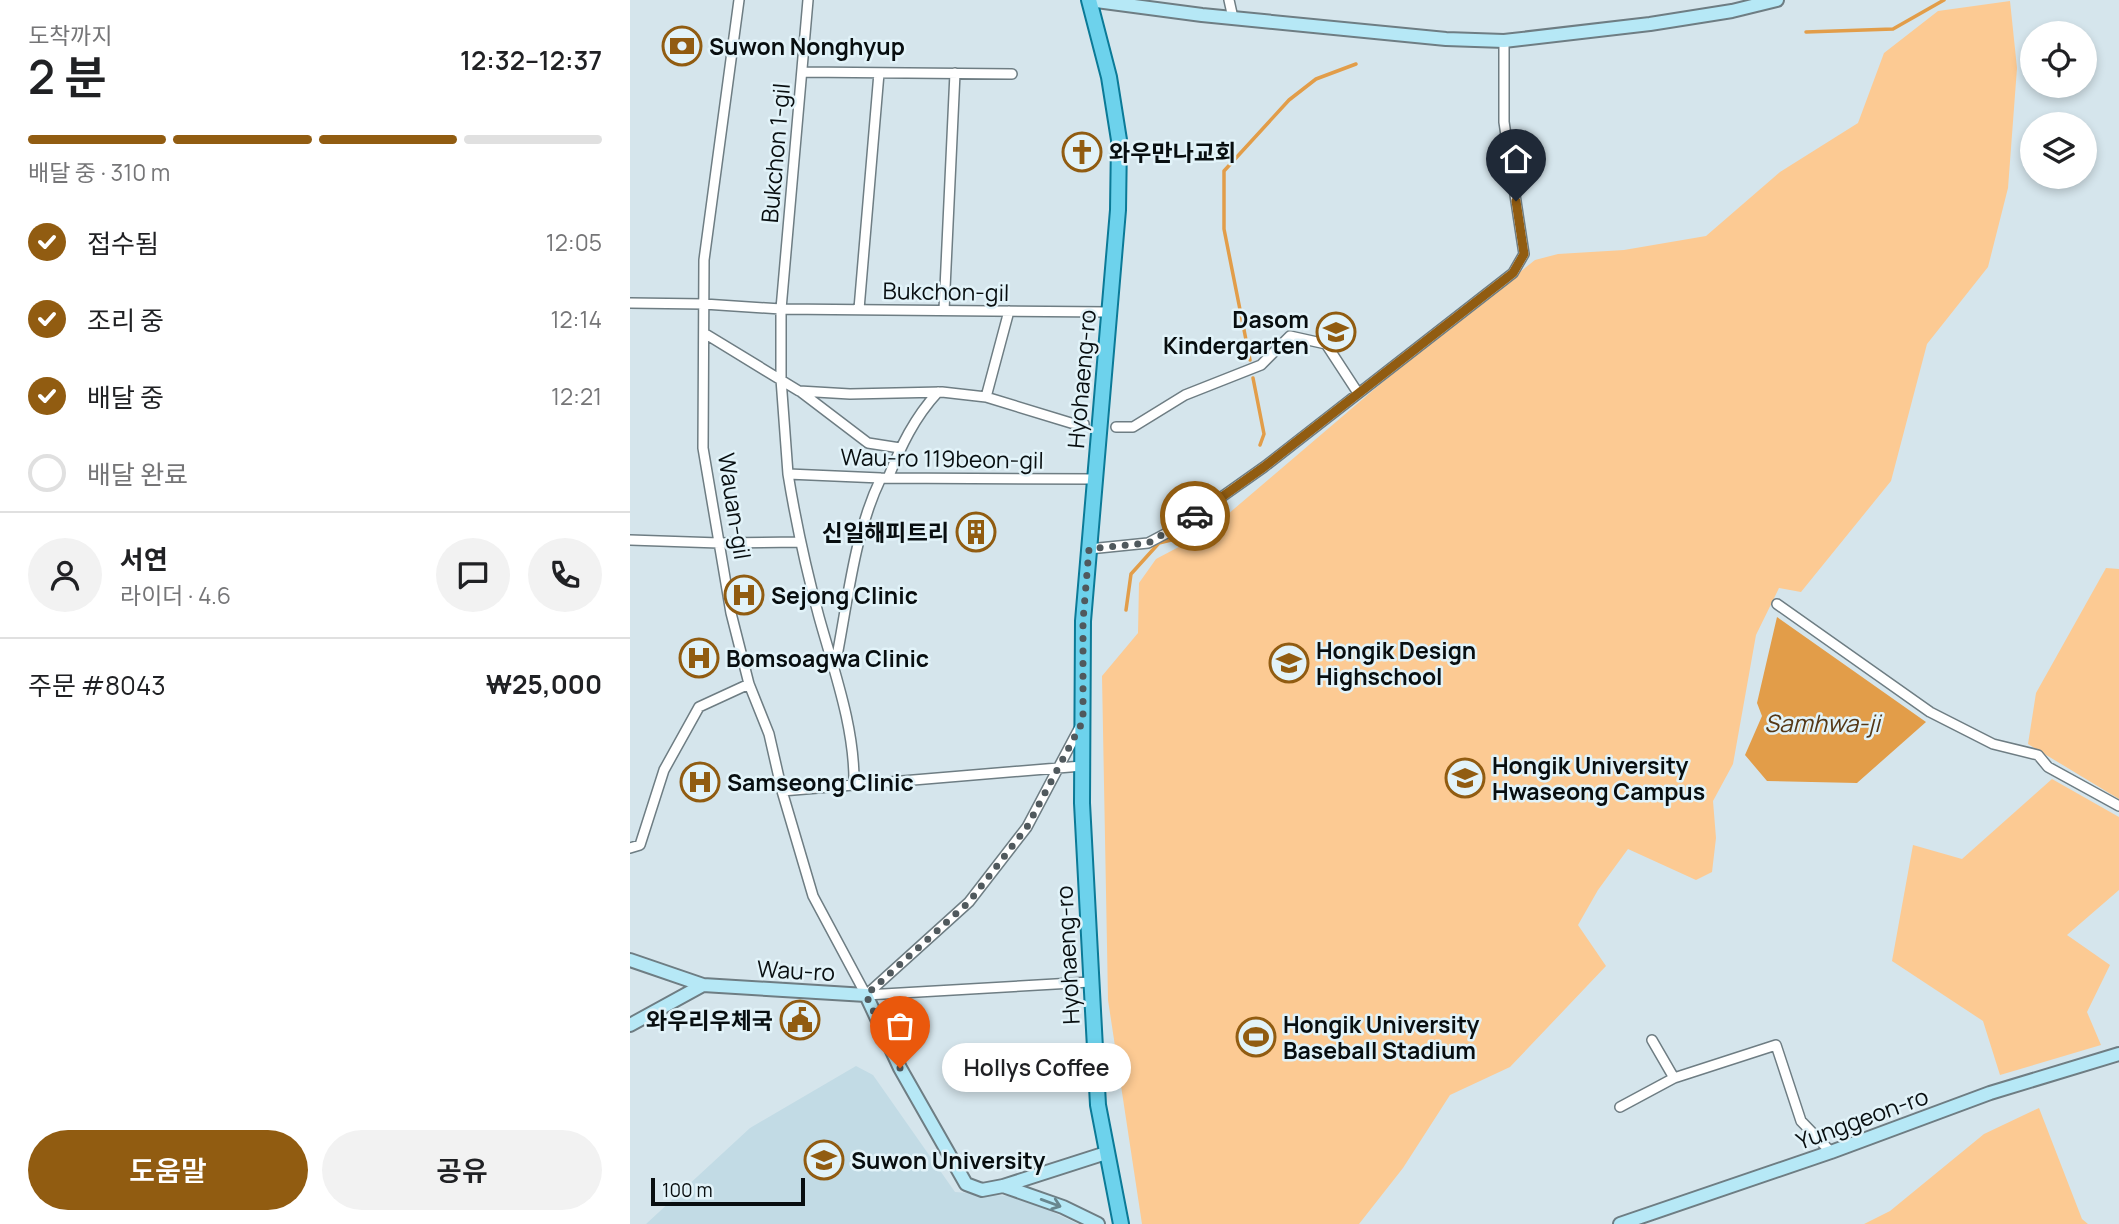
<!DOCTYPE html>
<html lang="ko">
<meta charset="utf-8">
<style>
:root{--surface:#fff;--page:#f2f2f2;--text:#202124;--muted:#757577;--line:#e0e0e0;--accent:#915c11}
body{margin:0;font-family:Manrope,"Noto Sans KR",sans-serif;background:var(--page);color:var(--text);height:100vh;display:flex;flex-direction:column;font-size:26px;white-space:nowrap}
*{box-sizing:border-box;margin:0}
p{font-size:23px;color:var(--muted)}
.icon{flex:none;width:38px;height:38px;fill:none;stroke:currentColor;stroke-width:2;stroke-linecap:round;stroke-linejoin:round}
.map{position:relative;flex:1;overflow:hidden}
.panel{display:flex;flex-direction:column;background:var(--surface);width:630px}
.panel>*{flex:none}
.tools{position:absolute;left:1390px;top:21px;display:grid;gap:14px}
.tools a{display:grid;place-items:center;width:77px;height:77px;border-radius:50%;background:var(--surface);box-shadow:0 4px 10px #0003;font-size:35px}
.scale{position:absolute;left:21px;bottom:18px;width:154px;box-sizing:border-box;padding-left:7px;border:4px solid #080e10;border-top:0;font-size:19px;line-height:24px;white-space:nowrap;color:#080e10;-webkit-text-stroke:5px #e2f3f9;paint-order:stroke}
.pin{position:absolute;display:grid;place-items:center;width:60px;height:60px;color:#fff;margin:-72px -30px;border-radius:50% 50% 50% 0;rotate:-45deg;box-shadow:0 0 7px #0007}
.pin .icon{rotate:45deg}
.courier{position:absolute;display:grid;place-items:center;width:70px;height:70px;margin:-35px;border:5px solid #915c11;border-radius:50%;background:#fff;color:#222;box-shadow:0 2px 9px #0007}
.bubble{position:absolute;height:49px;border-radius:24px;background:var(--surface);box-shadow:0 4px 10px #0003;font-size:23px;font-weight:600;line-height:49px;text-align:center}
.overview em{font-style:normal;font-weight:600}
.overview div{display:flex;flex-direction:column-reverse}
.overview{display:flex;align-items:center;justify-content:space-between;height:119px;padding:0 28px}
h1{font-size:46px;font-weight:600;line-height:52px}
.bar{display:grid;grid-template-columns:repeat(4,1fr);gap:10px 7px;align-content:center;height:84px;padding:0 28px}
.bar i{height:9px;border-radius:5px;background:var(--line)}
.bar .active{background:var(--accent)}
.bar p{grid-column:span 4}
.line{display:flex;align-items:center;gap:18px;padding:0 28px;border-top:2px solid var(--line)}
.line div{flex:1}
.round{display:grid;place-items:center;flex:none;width:74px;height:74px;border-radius:37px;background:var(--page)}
ol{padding:0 28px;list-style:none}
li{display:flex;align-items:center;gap:21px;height:77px}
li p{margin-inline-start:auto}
li .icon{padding:7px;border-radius:50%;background:var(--accent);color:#fff;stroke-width:4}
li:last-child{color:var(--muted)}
li i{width:38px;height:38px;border:4px solid var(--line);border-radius:50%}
.action{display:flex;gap:14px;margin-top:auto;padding:14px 28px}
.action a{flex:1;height:80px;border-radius:42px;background:var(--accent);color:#fff;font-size:28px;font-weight:600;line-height:80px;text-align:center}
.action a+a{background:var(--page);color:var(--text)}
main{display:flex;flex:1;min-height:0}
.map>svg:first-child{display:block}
.built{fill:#c2dbe5}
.green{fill:#fcca93}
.water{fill:#e29d49}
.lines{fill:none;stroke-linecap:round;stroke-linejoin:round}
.stream{stroke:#e29d49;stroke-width:3.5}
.street-casing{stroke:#6e7d83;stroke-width:12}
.secondary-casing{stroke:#6e7d83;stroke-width:16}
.primary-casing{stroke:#0b7a97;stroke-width:18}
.street{stroke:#fff;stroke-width:9}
.secondary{stroke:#b6e8f6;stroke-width:12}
.primary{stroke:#6dd2ec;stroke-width:14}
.oneway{stroke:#68868e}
.done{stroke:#50595d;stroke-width:7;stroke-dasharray:0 12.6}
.route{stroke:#915c11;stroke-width:9}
.labels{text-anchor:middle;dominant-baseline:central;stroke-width:5;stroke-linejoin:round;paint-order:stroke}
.poi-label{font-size:23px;font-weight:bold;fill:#080e10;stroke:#e2f3f9;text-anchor:start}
.street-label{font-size:23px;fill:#080e10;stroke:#e2f3f9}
.water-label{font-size:24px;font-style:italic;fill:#543715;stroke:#e2f3f9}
</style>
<main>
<section class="panel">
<div class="overview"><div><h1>2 분</h1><p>도착까지</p></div><em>12:32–12:37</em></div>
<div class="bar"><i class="active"></i><i class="active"></i><i class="active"></i><i></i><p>배달 중 · 310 m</p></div>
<ol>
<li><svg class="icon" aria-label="check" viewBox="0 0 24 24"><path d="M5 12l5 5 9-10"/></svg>접수됨<p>12:05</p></li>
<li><svg class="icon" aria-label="check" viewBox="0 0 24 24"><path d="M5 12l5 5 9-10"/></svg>조리 중<p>12:14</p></li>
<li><svg class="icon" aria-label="check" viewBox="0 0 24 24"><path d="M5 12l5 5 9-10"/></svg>배달 중<p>12:21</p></li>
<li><i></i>배달 완료</li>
</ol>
<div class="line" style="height:126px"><a class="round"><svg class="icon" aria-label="person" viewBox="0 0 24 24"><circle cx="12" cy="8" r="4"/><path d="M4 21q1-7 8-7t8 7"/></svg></a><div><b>서연</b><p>라이더 · 4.6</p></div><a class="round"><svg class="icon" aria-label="chat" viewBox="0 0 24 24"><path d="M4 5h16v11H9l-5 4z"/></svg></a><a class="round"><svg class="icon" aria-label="phone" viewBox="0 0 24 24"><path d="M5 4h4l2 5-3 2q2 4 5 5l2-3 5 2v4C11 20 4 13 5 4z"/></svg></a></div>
<div class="line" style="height:91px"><div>주문 #8043</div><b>₩25,000</b></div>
<div class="action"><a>도움말</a><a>공유</a></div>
</section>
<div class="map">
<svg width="1489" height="1224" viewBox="0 0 1489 1224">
<rect width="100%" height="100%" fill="#d5e5ec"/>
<path class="built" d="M226,1066L243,1075L325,1192L391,1197L448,1224H16L120,1128Z"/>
<path class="green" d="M1380,1L1387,68L1378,188L1358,267L1297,344L1261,481L1171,592L1149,588L1126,635L1103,764L1083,801L1086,838L1082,872L1066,880L998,849L968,890L948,925L976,966L880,1067L820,1095L773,1168L729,1224H512L478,1000L472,676L508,633L509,583L526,559L577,532L768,369L905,260L928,254L994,250L1076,236L1150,172L1228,123L1254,53L1308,11Z
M1476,568L1489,569V799L1398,744L1406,693Z
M1422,779L1489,817V890L1437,935L1480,965L1457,1012L1471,1045L1370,1075L1353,1021L1262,961L1283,845L1332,859Z
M1409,1108L1452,1219L1458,1224H1234L1260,1211L1354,1134Z"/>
<path class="water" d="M1147,617L1296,722L1227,783L1137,781L1115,755L1132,716L1127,703Z"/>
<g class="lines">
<path class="stream" d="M1176,32L1263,29L1314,0
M620,360L594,229V171L659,100L686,79L726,64
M623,378L634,434L630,445
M496,610L501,574L529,543L565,534L577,516"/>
<defs>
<path id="street" d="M109,0L74,260L73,448L101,613L119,684L139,734L152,791L183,896L236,995
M178,0L151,309V379L158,474L251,478L465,479
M599,0L603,18
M172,72L382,74
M0,303L74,304L151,309L479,312
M229,309L249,73
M314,310L325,73
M74,333L169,391L220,394L312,392L356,397L441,423L454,424
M171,392L238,443L270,448
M356,397L379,311
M486,427H503L555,395L631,365L660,336L696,344L728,393
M158,474C166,523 176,569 189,617C204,671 225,728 224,785
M258,478C271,446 284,418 308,392
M0,540L89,543L170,542
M459,549L518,543L552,525L634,467L883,273L894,254L874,122V41
M1147,604L1300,712L1363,744L1408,755L1418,767L1489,806
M205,666C218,603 223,536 251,478
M152,791L452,766
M0,848L10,845L34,770L69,707L119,684
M236,995L339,902L397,827L451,725
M236,995L460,982
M1022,1040L1044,1078
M990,1107L1044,1078L1146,1045L1171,1121L1201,1152"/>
<path id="secondary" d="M459,0L572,15L816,39L874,41L1020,24L1102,11L1147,0
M0,960L73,985L236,995L270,1068L336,1184L352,1190L373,1186L476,1153
M0,1025L73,985
M373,1186L433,1207L468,1224
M990,1224L1201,1152L1360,1093L1489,1054"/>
<path id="primary" d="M459,0L479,77L489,140L488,210L453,621L452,803L468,1105L491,1224"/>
</defs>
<use href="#street" class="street-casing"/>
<use href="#secondary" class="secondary-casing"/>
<use href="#primary" class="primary-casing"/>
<use href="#street" class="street"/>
<use href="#secondary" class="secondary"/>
<use href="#primary" class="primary"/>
</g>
<defs><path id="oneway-shaft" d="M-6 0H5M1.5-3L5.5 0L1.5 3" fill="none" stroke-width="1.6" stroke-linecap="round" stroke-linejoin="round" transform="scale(1.75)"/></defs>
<use class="oneway" href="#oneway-shaft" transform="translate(421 1203) rotate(20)"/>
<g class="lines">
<path class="done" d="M270,1068L236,995L339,902L397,827L453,721V621L459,549L518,543L565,516"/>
<path class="route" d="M565,516L634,467L883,273L894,254L886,201"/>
</g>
<defs>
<symbol id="bank-ring" viewBox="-11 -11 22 22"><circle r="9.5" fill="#e2f3f9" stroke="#915c11" stroke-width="1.5"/><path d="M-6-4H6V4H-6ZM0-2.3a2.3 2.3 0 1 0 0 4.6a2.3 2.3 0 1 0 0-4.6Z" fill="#915c11"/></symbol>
<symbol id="church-ring" viewBox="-11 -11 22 22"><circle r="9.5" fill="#e2f3f9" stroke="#915c11" stroke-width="1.5"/><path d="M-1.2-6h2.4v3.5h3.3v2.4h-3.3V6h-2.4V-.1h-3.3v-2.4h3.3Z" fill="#915c11"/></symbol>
<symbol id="school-ring" viewBox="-11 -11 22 22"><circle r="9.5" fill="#e2f3f9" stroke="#915c11" stroke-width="1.5"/><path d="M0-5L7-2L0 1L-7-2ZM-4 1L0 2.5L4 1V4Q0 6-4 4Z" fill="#915c11"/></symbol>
<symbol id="building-ring" viewBox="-11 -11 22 22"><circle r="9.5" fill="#e2f3f9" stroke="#915c11" stroke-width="1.5"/><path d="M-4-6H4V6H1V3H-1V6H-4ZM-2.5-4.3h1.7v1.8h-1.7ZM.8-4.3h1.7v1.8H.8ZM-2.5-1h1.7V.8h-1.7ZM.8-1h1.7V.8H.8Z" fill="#915c11"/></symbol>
<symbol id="hospital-ring" viewBox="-11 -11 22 22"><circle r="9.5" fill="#e2f3f9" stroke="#915c11" stroke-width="1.5"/><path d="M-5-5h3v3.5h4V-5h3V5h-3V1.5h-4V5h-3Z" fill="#915c11"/></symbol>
<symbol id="university-ring" viewBox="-11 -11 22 22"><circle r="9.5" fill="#e2f3f9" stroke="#915c11" stroke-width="1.5"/><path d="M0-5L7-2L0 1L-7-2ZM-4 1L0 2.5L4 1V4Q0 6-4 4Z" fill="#915c11"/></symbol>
<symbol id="civic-ring" viewBox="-11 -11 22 22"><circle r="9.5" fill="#e2f3f9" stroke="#915c11" stroke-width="1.5"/><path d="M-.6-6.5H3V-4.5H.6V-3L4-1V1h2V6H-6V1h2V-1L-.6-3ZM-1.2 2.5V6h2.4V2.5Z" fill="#915c11"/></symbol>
<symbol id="stadium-ring" viewBox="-11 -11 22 22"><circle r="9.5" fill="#e2f3f9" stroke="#915c11" stroke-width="1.5"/><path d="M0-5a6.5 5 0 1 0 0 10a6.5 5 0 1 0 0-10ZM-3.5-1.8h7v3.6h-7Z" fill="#915c11"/></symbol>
</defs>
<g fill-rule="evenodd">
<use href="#bank-ring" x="30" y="24" width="44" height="44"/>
<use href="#church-ring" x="430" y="130" width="44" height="44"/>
<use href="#school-ring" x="684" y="310" width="44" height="44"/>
<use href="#building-ring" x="324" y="510" width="44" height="44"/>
<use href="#hospital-ring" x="92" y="573" width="44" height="44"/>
<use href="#hospital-ring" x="47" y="636" width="44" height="44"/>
<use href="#school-ring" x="637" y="641" width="44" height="44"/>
<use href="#university-ring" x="813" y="756" width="44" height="44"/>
<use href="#hospital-ring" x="48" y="760" width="44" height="44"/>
<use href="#civic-ring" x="148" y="998" width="44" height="44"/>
<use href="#stadium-ring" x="604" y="1015" width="44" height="44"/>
<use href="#university-ring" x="172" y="1138" width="44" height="44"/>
</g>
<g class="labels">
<g class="poi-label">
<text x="79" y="46">Suwon Nonghyup</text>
<text x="479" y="152">와우만나교회</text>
<text x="679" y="319" text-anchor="end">Dasom<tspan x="679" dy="26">Kindergarten</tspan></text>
<text x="319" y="532" text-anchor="end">신일해피트리</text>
<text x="141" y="595">Sejong Clinic</text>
<text x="686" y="650">Hongik Design<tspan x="686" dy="26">Highschool</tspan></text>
<text x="96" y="658">Bomsoagwa Clinic</text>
<text x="862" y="765">Hongik University<tspan x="862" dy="26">Hwaseong Campus</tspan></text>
<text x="97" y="782">Samseong Clinic</text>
<text x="143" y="1020" text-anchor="end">와우리우체국</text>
<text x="653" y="1024">Hongik University<tspan x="653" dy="26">Baseball Stadium</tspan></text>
<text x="221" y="1160">Suwon University</text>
</g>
<g class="street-label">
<text transform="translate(145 153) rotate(-85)">Bukchon 1-gil</text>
<text transform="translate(316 291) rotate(1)">Bukchon-gil</text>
<text transform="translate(451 379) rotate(-85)">Hyohaeng-ro</text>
<text transform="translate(312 458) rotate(1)">Wau-ro 119beon-gil</text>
<text transform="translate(105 506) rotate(81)">Wauan-gil</text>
<text transform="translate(437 955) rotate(-93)">Hyohaeng-ro</text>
<text transform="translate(166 970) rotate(3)">Wau-ro</text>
<text transform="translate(1232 1118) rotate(-20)">Yunggeon-ro</text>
</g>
<g class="water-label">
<text x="1192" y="722">Samhwa-ji</text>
</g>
</g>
</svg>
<div class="tools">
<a><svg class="icon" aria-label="locate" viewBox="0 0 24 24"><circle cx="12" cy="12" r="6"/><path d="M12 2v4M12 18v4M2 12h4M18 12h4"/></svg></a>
<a><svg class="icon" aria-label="layers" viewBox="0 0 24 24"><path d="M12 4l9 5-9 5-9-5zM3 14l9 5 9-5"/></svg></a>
</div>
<div class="scale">100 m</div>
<div class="pin" style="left:270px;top:1068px;background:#ea580c"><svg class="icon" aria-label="bag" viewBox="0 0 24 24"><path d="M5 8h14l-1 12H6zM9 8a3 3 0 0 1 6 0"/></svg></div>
<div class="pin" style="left:886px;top:201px;background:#1f2937"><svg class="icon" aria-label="home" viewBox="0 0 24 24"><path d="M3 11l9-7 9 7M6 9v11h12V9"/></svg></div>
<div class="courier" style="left:565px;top:516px"><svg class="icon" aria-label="car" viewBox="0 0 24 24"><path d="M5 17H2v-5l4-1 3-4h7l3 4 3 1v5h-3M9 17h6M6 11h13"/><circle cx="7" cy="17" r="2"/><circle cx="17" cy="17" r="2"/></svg></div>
<div class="bubble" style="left:312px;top:1043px;width:189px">Hollys Coffee</div>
</div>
</main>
